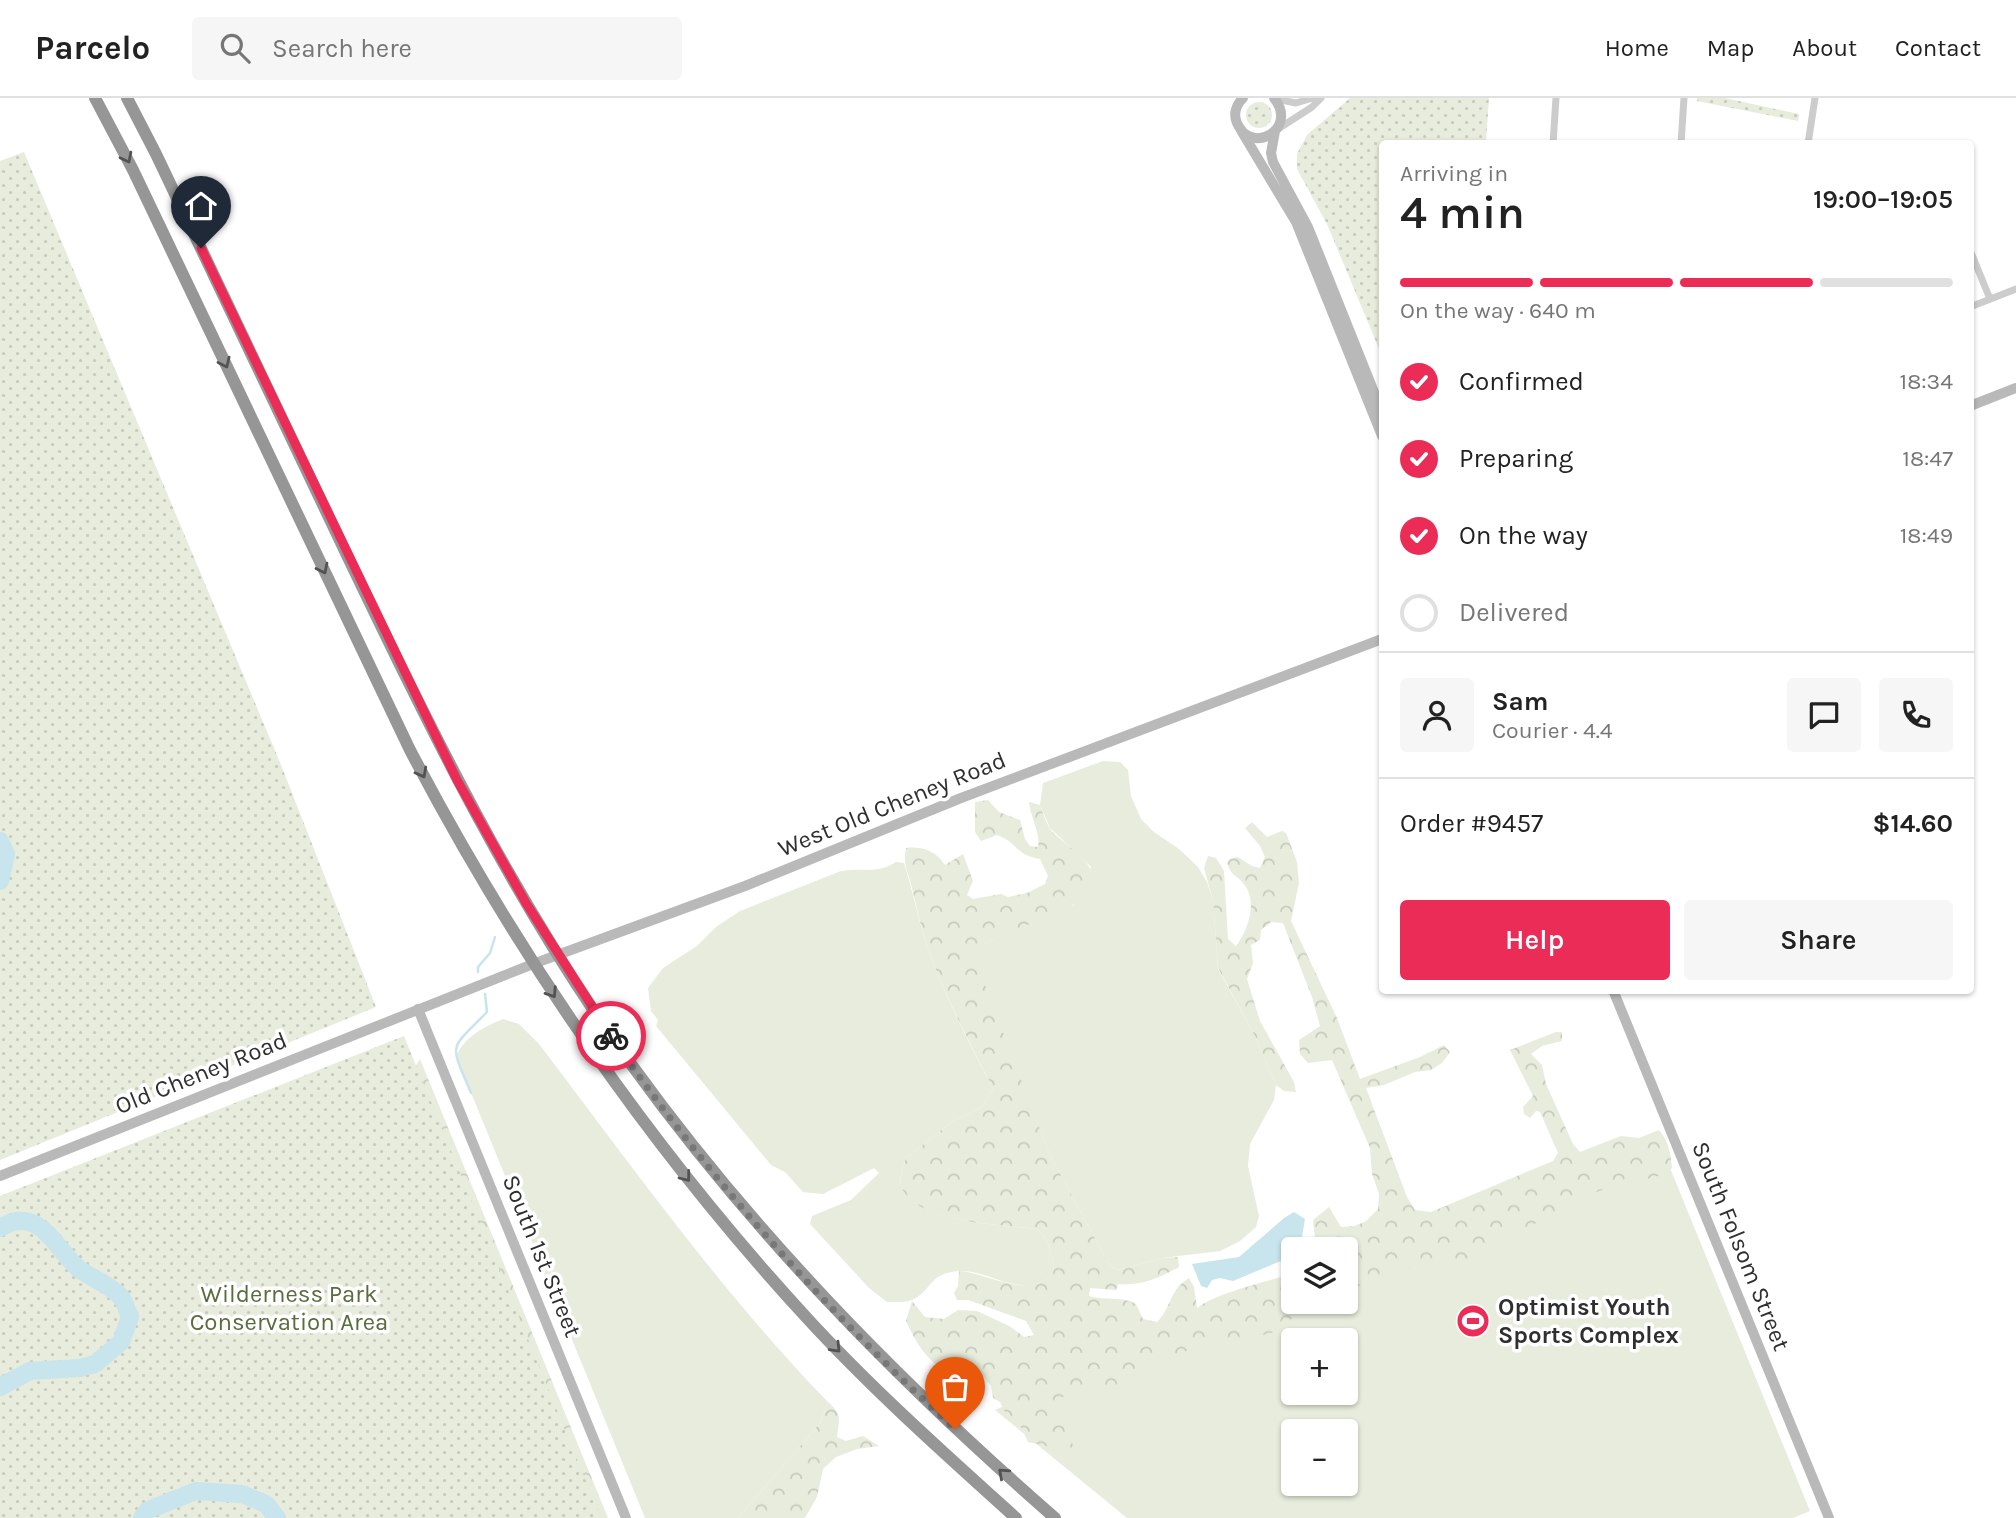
<!DOCTYPE html>
<meta charset="utf-8">
<style>
:root{--surface:#fff;--page:#f6f6f6;--text:#222;--muted:#767676;--line:#e0e0e0;--accent:#ea2c56}
body{margin:0;font-family:Karla,sans-serif;background:var(--page);color:var(--text);height:100vh;display:flex;flex-direction:column;font-size:26px;white-space:nowrap}
*{box-sizing:border-box;margin:0}
p{font-size:23px;color:var(--muted)}
.icon{flex:none;width:38px;height:38px;fill:none;stroke:currentColor;stroke-width:2;stroke-linecap:round;stroke-linejoin:round}
.map{position:relative;flex:1;overflow:hidden}
.details{position:absolute;left:1379px;top:42px;width:595px;height:854px;display:flex;flex-direction:column;background:var(--surface);border-radius:7px;box-shadow:0 2px 5px #0004}
.details>*{flex:none}
.buttons{position:absolute;left:1281px;top:1139px;display:grid;gap:14px}
.buttons a{display:grid;place-items:center;width:77px;height:77px;border-radius:7px;background:var(--surface);box-shadow:0 2px 5px #0004;font-size:35px}
.pin{position:absolute;display:grid;place-items:center;width:60px;height:60px;color:#fff;margin:-72px -30px;border-radius:50% 50% 50% 0;rotate:-45deg;box-shadow:0 0 7px #0007}
.pin .icon{rotate:45deg}
.courier{position:absolute;display:grid;place-items:center;width:70px;height:70px;margin:-35px;border:5px solid #ea2c56;border-radius:50%;background:#fff;color:#222;box-shadow:0 2px 9px #0007}
.overview em{font-style:normal;font-weight:600}
.overview div{display:flex;flex-direction:column-reverse}
.overview{display:flex;align-items:center;justify-content:space-between;height:119px;padding:0 21px}
h1{font-size:46px;font-weight:600;line-height:52px}
.bar{display:grid;grid-template-columns:repeat(4,1fr);gap:10px 7px;align-content:center;height:84px;padding:0 21px}
.bar i{height:9px;border-radius:5px;background:var(--line)}
.bar .active{background:var(--accent)}
.bar p{grid-column:span 4}
.line{display:flex;align-items:center;gap:18px;padding:0 21px;border-top:2px solid var(--line)}
.line div{flex:1}
.round{display:grid;place-items:center;flex:none;width:74px;height:74px;border-radius:7px;background:var(--page)}
ol{padding:0 21px;list-style:none}
li{display:flex;align-items:center;gap:21px;height:77px}
li p{margin-inline-start:auto}
li .icon{padding:7px;border-radius:50%;background:var(--accent);color:#fff;stroke-width:4}
li:last-child{color:var(--muted)}
li i{width:38px;height:38px;border:4px solid var(--line);border-radius:50%}
.cta{display:flex;gap:14px;margin-top:auto;padding:14px 21px}
.cta a{flex:1;height:80px;border-radius:7px;background:var(--accent);color:#fff;font-size:28px;font-weight:600;line-height:80px;text-align:center}
.cta a+a{background:var(--page);color:var(--text)}
header{display:flex;align-items:center;gap:42px;box-sizing:border-box;height:98px;padding:0 35px;background:var(--surface);border-bottom:2px solid var(--line)}
header strong{font-size:33px}
nav{display:flex;gap:38px;margin-inline-start:auto;font-size:24px}
.search{width:490px;height:63px;background:var(--page);display:flex;align-items:center;gap:18px;box-sizing:border-box;padding:0 24px;border-radius:7px;color:var(--muted);font-size:26px}
.map>svg:first-child{display:block}
.grass{fill:#e7ecdc;fill-rule:evenodd}
.forest{fill:url(#forest-crowns)}
.park{fill:url(#park-dots)}
.water{fill:#c8e4ed}
.lines{fill:none;stroke-linecap:round;stroke-linejoin:round}
.stream{stroke:#c8e4ed;stroke-width:2.5}
.river{stroke:#c8e4ed;stroke-width:18}
.street{stroke:#ccc;stroke-width:7}
.secondary{stroke:#b9b9b9;stroke-width:10}
.highway{stroke:#969696;stroke-width:12}
.oneway{stroke:#535353}
.done{stroke:#787878;stroke-width:7;stroke-dasharray:0 12.6}
.route{stroke:#ea2c56;stroke-width:9}
.labels{text-anchor:middle;dominant-baseline:central;stroke-width:7;stroke-linejoin:round;paint-order:stroke}
.street-label{font-size:24px;fill:#2f2f2f;stroke:#fff}
.park-label{font-size:24px;fill:#596c3b;stroke:#fff}
.poi-label{font-size:24px;font-weight:bold;fill:#2f2f2f;stroke:#fff;text-anchor:start}
</style>
<header>
<strong>Parcelo</strong>
<div class="search"><svg class="icon" aria-label="search" viewBox="0 0 24 24"><circle cx="10" cy="10" r="6"/><path d="M15 15l6 6"/></svg>Search here</div>
<nav><a>Home</a><a>Map</a><a>About</a><a>Contact</a></nav>
</header>
<div class="map">
<svg width="2016" height="1420" viewBox="0 0 2016 1420">
<defs>
<pattern id="forest-crowns" width="20" height="18" patternUnits="userSpaceOnUse" patternTransform="scale(1.75)"><rect width="20" height="18" fill="#e7ecdc"/><path d="M2 6a3 3 0 1 1 6 0M12 15a3 3 0 1 1 6 0" fill="none" stroke="#c6cbbd"/></pattern>
<pattern id="park-dots" width="8" height="8" patternUnits="userSpaceOnUse" patternTransform="scale(1.75)"><rect width="8" height="8" fill="#e7ecdc"/><path d="M2 2h.1M6 6h.1" fill="none" stroke="#c6cbbd" stroke-width="1.8" stroke-linecap="round"/></pattern>
</defs>
<rect width="100%" height="100%" fill="#fff"/>
<path class="grass" d="M1103,663L1120,664L1128,672L1131,698L1141,721L1154,734L1179,751L1198,769L1207,784L1213,803L1218,871L1255,938L1276,987L1274,1002L1250,1046L1248,1068L1259,1118L1256,1129L1240,1143L1220,1153L1162,1160L1118,1172L1110,1168L1050,1057L973,858C987,837 1049,818 1074,807L1091,769L1050,730L1040,707L1043,685Z
M896,764L904,765C914,796 919,828 931,859C948,905 971,948 993,991L982,1009L953,1023L906,1060C904,1067 899,1079 901,1086C911,1125 1006,1127 1037,1131C1049,1141 1055,1161 1053,1176C1022,1204 991,1171 959,1173C929,1175 932,1192 914,1201C907,1205 895,1204 887,1204L869,1190L810,1126L812,1118L851,1102L879,1075L874,1070L823,1096L803,1094L785,1074L771,1067L656,928L658,922L651,913L648,890L663,870L697,848L716,829L740,813L841,773C864,769 875,777 896,764Z
M503,921L519,926L539,946C632,1068 721,1194 828,1304L820,1325L738,1420H645L456,958C466,938 482,930 503,921Z
M1659,1043L1810,1413L1793,1420H1127L995,1312L1293,1191V1204H1346V1170ZM1293,1242H1346V1295H1293ZM1293,1334H1346V1386H1293Z"/>
<path class="forest" d="M988,702L999,714L1020,722L1025,741L1030,748L1038,749C1041,736 1030,718 1029,704L1040,707C1043,715 1046,725 1051,732C1062,745 1094,763 1092,780C1089,823 995,824 974,858L1050,1057L1110,1168L1118,1172L1162,1160L1178,1159L1179,1169C1159,1180 1141,1188 1118,1186L1116,1192L1090,1190L1089,1198C1106,1203 1122,1198 1136,1206L1143,1221L1157,1224C1172,1209 1169,1192 1189,1180L1194,1189L1197,1210C1218,1194 1267,1184 1293,1175V1204H1326L1299,1215L1275,1234L1221,1247L1202,1248L1154,1263L1117,1289L1095,1285L1058,1301L1059,1310L1065,1316V1328L1075,1352L1065,1355L1056,1350L1028,1344L1020,1327L1007,1318L1000,1304L993,1300L991,1288L984,1279L971,1278L957,1282C927,1261 922,1256 906,1223L912,1203L925,1219L944,1221L958,1212L977,1213L1011,1229L1024,1239L1034,1237L1026,1223L968,1202H957L954,1195L958,1188L959,1173C990,1175 1024,1202 1053,1176C1055,1161 1049,1141 1037,1131C1006,1127 911,1125 901,1087C899,1079 904,1067 906,1060L953,1023L982,1009L993,991C972,948 948,905 931,859C922,835 917,811 911,786C907,771 903,767 906,750C922,748 936,753 945,767L963,756L973,783L967,797L973,801L1001,796L1008,799L1027,795L1045,786L1048,778L1040,761C1013,756 1019,745 997,737L981,743L975,734V704Z
M1252,724L1267,739L1282,733L1286,735L1297,764L1299,785L1291,823L1337,920L1360,981L1420,959L1444,947L1450,954L1442,965L1431,972L1415,974L1384,987L1366,990L1407,1099L1415,1112L1431,1114L1553,1063L1558,1055L1540,1014L1536,1013L1530,1020L1524,1016L1523,1009L1533,998L1510,952L1556,934H1562V943L1542,948L1531,956L1542,967L1546,986L1573,1046L1580,1054L1621,1038L1639,1040L1659,1032C1668,1042 1671,1056 1672,1070C1660,1080 1647,1082 1632,1081L1629,1076L1620,1085L1579,1101L1557,1118L1528,1128L1477,1160L1474,1172L1463,1174L1439,1166L1398,1171L1377,1177L1346,1196V1152L1313,1151L1315,1140L1313,1122L1329,1109L1341,1129L1355,1128L1366,1123L1378,1111L1379,1096L1372,1076L1370,1050L1332,962L1308,965L1300,956L1299,942L1320,928L1312,899L1283,825L1271,824L1261,832L1260,842L1251,847L1253,865L1247,881L1260,923L1294,984L1296,994L1284,993L1276,987L1255,938L1218,870L1213,803L1204,770L1208,758L1216,760L1224,773L1228,841L1236,848C1248,832 1258,804 1244,786C1236,776 1232,779 1227,765L1230,761L1238,759L1252,768L1260,770L1265,759L1260,748L1245,730Z
M420,961L608,1420H560L413,972Z
M828,1304C843,1317 839,1321 837,1339L846,1343L863,1338L879,1348L857,1351L836,1359L823,1371L817,1399L805,1420H738L820,1325Z"/>
<path class="park" d="M1350,0H1489L1486,45L1382,46V258L1327,126L1297,71V56L1307,37Z
M1697,0H1725L1799,16L1798,23L1697,3Z
M1246 17a13 13 0 1 1 26 0a13 13 0 1 1-26 0Z
M24,54L281,667L376,909L0,1062V63Z
M404,938L601,1420H0V1098Z"/>
<path class="water" d="M1294,1114L1305,1121L1302,1139L1297,1151L1293,1152V1155L1288,1160L1233,1183L1220,1180L1212,1182L1207,1190L1201,1188L1192,1166L1239,1159L1284,1120Z"/>
<g class="lines">
<path class="stream" d="M478,874V869L490,855L495,839
M471,995C449,943 449,953 487,914L485,896"/>
<path class="river" d="M0,743L6,756L0,783
M0,1130C39,1105 55,1151 79,1171C91,1180 111,1187 121,1199C125,1204 127,1213 130,1219L121,1244L95,1266L80,1270L30,1273L0,1289
M142,1420L148,1412L196,1393L242,1396L266,1406L277,1420"/>
<path class="street" d="M1276,1L1296,5L1313,0
M1278,31L1312,9L1321,0
M1553,46L1556,0
M1681,46L1684,0
M1808,46L1815,0
M1970,152L1990,201
M1970,209L2016,191"/>
<path class="secondary" d="M1243,0C1236,7 1233,16 1237,25C1251,58 1299,31 1274,0
M1275,33L1271,55L1273,64L1308,129L1382,314
M1242,34L1296,124L1382,338
M1970,308L2016,290
M1613,892L1829,1420
M418,911L626,1420
M0,1078L533,866L745,788L961,700L1382,541"/>
<path class="highway" d="M95,0L133,72L410,652C518,858 649,1048 806,1219C871,1290 944,1355 1016,1420
M127,0L156,56C219,189 282,321 345,453C431,632 514,805 631,966C753,1135 898,1283 1055,1420"/>
</g>
<defs><path id="oneway-chevron" d="M-2-3.5L2.5 0L-2 3.5" fill="none" stroke-width="1.6" stroke-linecap="round" stroke-linejoin="round" transform="scale(1.75)"/></defs>
<g class="oneway">
<use href="#oneway-chevron" transform="translate(127 60) rotate(63)"/>
<use href="#oneway-chevron" transform="translate(225 265) rotate(65)"/>
<use href="#oneway-chevron" transform="translate(323 471) rotate(64)"/>
<use href="#oneway-chevron" transform="translate(422 675) rotate(62)"/>
<use href="#oneway-chevron" transform="translate(552 895) rotate(57)"/>
<use href="#oneway-chevron" transform="translate(686 1079) rotate(52)"/>
<use href="#oneway-chevron" transform="translate(836 1250) rotate(46)"/>
<use href="#oneway-chevron" transform="translate(1003 1375) rotate(-138)"/>
</g>
<g class="lines">
<path class="done" d="M611,938C709,1081 827,1214 955,1331"/>
<path class="route" d="M201,150L457,682L526,805L611,938"/>
</g>
<defs>
<symbol id="stadium-disc" viewBox="-11 -11 22 22"><circle r="9.5" fill="#ea2c56" stroke="#fff"/><path d="M0-5a6.5 5 0 1 0 0 10a6.5 5 0 1 0 0-10ZM-3.5-1.8h7v3.6h-7Z" fill="#fff"/></symbol>
</defs>
<g fill-rule="evenodd">
<use href="#stadium-disc" x="1454" y="1204" width="38" height="38"/>
</g>
<g class="labels">
<g class="street-label">
<text transform="translate(892 706) rotate(-22)">West Old Cheney Road</text>
<text transform="translate(201 975) rotate(-22)">Old Cheney Road</text>
<text transform="translate(1741 1148) rotate(68)">South Folsom Street</text>
<text transform="translate(542 1158) rotate(68)">South 1st Street</text>
</g>
<g class="park-label">
<text x="289" y="1196">Wilderness Park<tspan x="289" dy="28">Conservation Area</tspan></text>
</g>
<g class="poi-label">
<text x="1498" y="1209">Optimist Youth<tspan x="1498" dy="28">Sports Complex</tspan></text>
</g>
</g>
</svg>
<div class="buttons">
<a><svg class="icon" aria-label="layers" viewBox="0 0 24 24"><path d="M12 4l9 5-9 5-9-5zM3 14l9 5 9-5"/></svg></a>
<a>+</a>
<a>−</a>
</div>
<div class="pin" style="left:955px;top:1331px;background:#ea580c"><svg class="icon" aria-label="bag" viewBox="0 0 24 24"><path d="M5 8h14l-1 12H6zM9 8a3 3 0 0 1 6 0"/></svg></div>
<div class="pin" style="left:201px;top:150px;background:#1f2937"><svg class="icon" aria-label="home" viewBox="0 0 24 24"><path d="M3 11l9-7 9 7M6 9v11h12V9"/></svg></div>
<div class="courier" style="left:611px;top:938px"><svg class="icon" aria-label="bike" viewBox="0 0 24 24"><circle cx="6" cy="16" r="4"/><circle cx="18" cy="16" r="4"/><path d="M6 16l4-8h5l3 8M10 8l3 8H6M13 5h3"/></svg></div>
<section class="details">
<div class="overview"><div><h1>4 min</h1><p>Arriving in</p></div><em>19:00–19:05</em></div>
<div class="bar"><i class="active"></i><i class="active"></i><i class="active"></i><i></i><p>On the way · 640 m</p></div>
<ol>
<li><svg class="icon" aria-label="check" viewBox="0 0 24 24"><path d="M5 12l5 5 9-10"/></svg>Confirmed<p>18:34</p></li>
<li><svg class="icon" aria-label="check" viewBox="0 0 24 24"><path d="M5 12l5 5 9-10"/></svg>Preparing<p>18:47</p></li>
<li><svg class="icon" aria-label="check" viewBox="0 0 24 24"><path d="M5 12l5 5 9-10"/></svg>On the way<p>18:49</p></li>
<li><i></i>Delivered</li>
</ol>
<div class="line" style="height:126px"><a class="round"><svg class="icon" aria-label="person" viewBox="0 0 24 24"><circle cx="12" cy="8" r="4"/><path d="M4 21q1-7 8-7t8 7"/></svg></a><div><b>Sam</b><p>Courier · 4.4</p></div><a class="round"><svg class="icon" aria-label="chat" viewBox="0 0 24 24"><path d="M4 5h16v11H9l-5 4z"/></svg></a><a class="round"><svg class="icon" aria-label="phone" viewBox="0 0 24 24"><path d="M5 4h4l2 5-3 2q2 4 5 5l2-3 5 2v4C11 20 4 13 5 4z"/></svg></a></div>
<div class="line" style="height:91px"><div>Order #9457</div><b>$14.60</b></div>
<div class="cta"><a>Help</a><a>Share</a></div>
</section>
</div>
